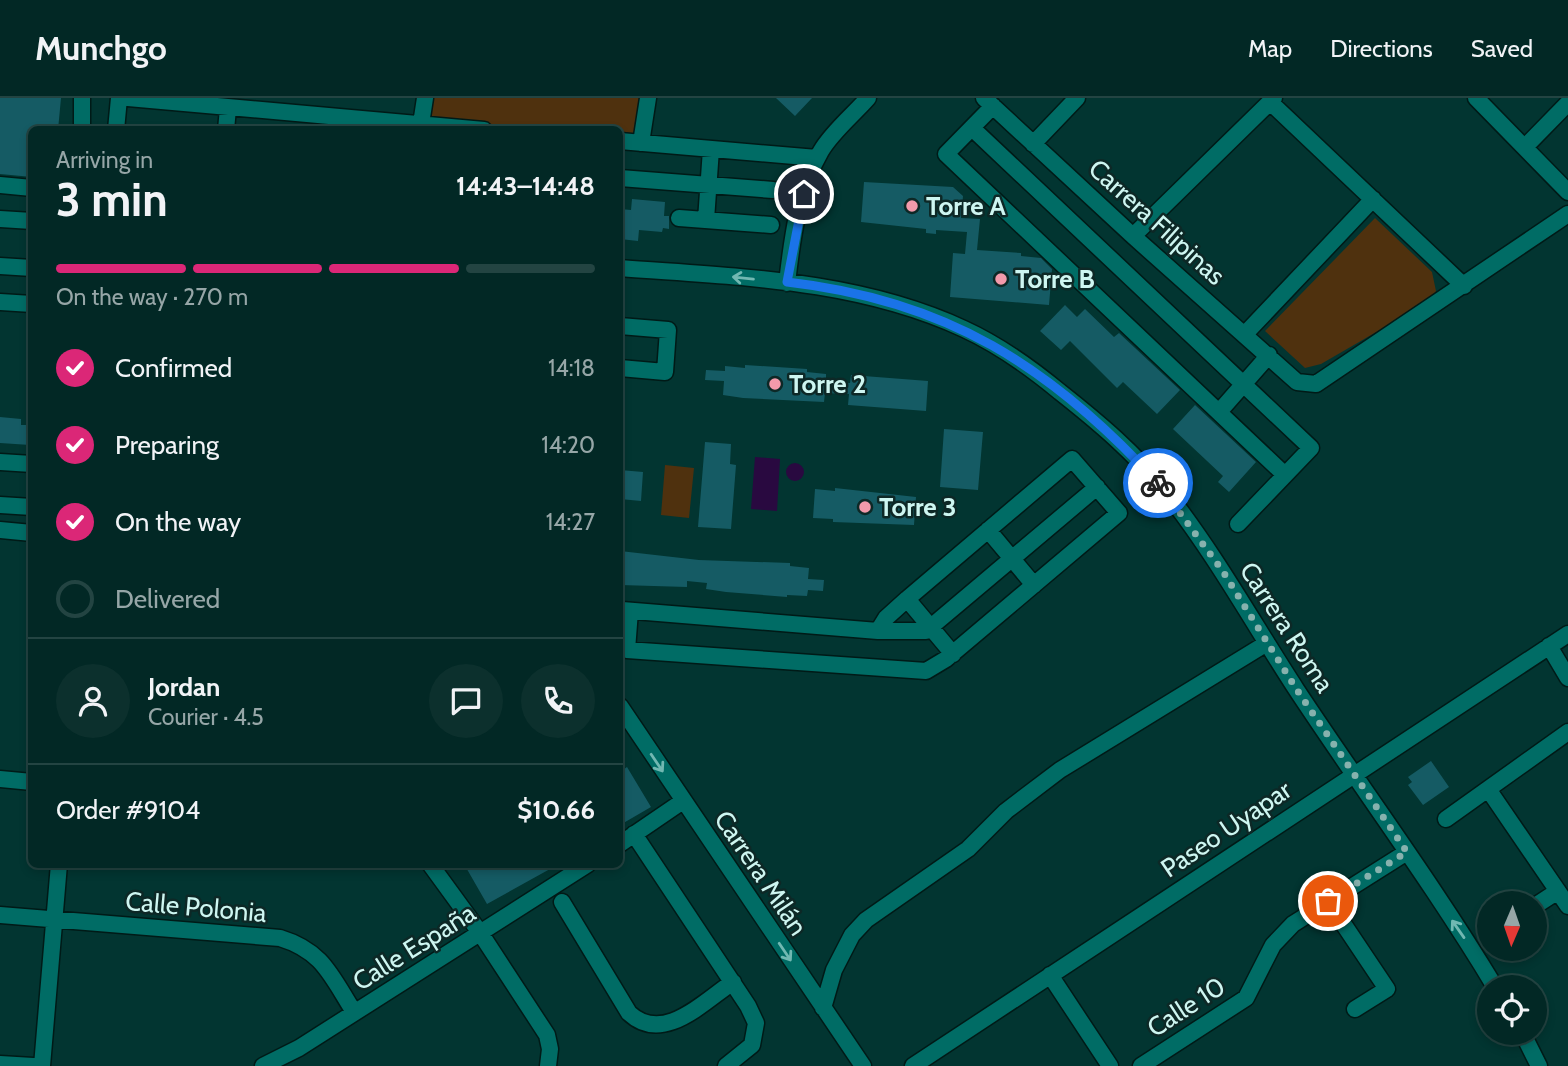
<!DOCTYPE html>
<meta charset="utf-8">
<style>
:root{--surface:#022825;--page:#0c302d;--text:#f1f3f6;--muted:#96a6a7;--line:#234442;--accent:#db2777}
body{margin:0;font-family:Cabin,sans-serif;background:var(--page);color:var(--text);height:100vh;display:flex;flex-direction:column;font-size:26px;white-space:nowrap}
*{box-sizing:border-box;margin:0}
p{font-size:23px;color:var(--muted)}
.icon{flex:none;width:38px;height:38px;fill:none;stroke:currentColor;stroke-width:2;stroke-linecap:round;stroke-linejoin:round}
.map{position:relative;flex:1;overflow:hidden}
.drawer{position:absolute;left:28px;top:28px;width:595px;height:742px;display:flex;flex-direction:column;background:var(--surface);border-radius:10px;box-shadow:0 4px 10px #0003,0 0 0 2px var(--line)}
.drawer>*{flex:none}
.needle{width:46px;rotate:182deg}
.buttons{position:absolute;left:1477px;top:793px;display:grid;gap:14px}
.buttons a{display:grid;place-items:center;width:70px;height:70px;border-radius:50%;background:var(--surface);box-shadow:0 4px 10px #0003,0 0 0 2px var(--line);font-size:35px}
.pin{position:absolute;display:grid;place-items:center;width:60px;height:60px;color:#fff;margin:-30px;border:4px solid #fff;border-radius:50%;box-shadow:0 2px 7px #0007}
.courier{position:absolute;display:grid;place-items:center;width:70px;height:70px;margin:-35px;border:5px solid #1a73e8;border-radius:50%;background:#fff;color:#222;box-shadow:0 2px 9px #0007}
.overview em{font-style:normal;font-weight:700}
.overview div{display:flex;flex-direction:column-reverse}
.overview{display:flex;align-items:center;justify-content:space-between;height:119px;padding:0 28px}
h1{font-size:46px;font-weight:700;line-height:52px}
.bar{display:grid;grid-template-columns:repeat(4,1fr);gap:10px 7px;align-content:center;height:84px;padding:0 28px}
.bar i{height:9px;border-radius:5px;background:var(--line)}
.bar .selected{background:var(--accent)}
.bar p{grid-column:span 4}
.line{display:flex;align-items:center;gap:18px;padding:0 28px;border-top:2px solid var(--line)}
.line div{flex:1}
.round{display:grid;place-items:center;flex:none;width:74px;height:74px;border-radius:37px;background:var(--page)}
ol{padding:0 28px;list-style:none}
li{display:flex;align-items:center;gap:21px;height:77px}
li p{margin-inline-start:auto}
li .icon{padding:7px;border-radius:50%;background:var(--accent);color:#fff;stroke-width:4}
li:last-child{color:var(--muted)}
li i{width:38px;height:38px;border:4px solid var(--line);border-radius:50%}
header{display:flex;align-items:center;gap:42px;box-sizing:border-box;height:98px;padding:0 35px;background:var(--surface);border-bottom:2px solid var(--line)}
header strong{font-size:33px}
nav{display:flex;gap:38px;margin-inline-start:auto;font-size:24px}
.map>svg:first-child{display:block}
.green{fill:#4f310e}
.water{fill:#290940}
.building{fill:#155b64}
.lines{fill:none;stroke-linecap:round;stroke-linejoin:round}
.minor-casing{stroke:#001a17;stroke-width:19}
.minor{stroke:#006c65;stroke-width:16}
.oneway{stroke:#71b8b2}
.done{stroke:#87b2ae;stroke-width:7;stroke-dasharray:0 12.6}
.route{stroke:#1a73e8;stroke-width:9}
.poi-dot{fill:#f39aab;stroke:#0d2826;stroke-width:2.5}
.labels{text-anchor:middle;dominant-baseline:central;stroke-width:5;stroke-linejoin:round;paint-order:stroke}
.poi-label{font-size:26px;font-weight:bold;fill:#cef6f1;stroke:#0d2826;text-anchor:start}
.street-label{font-size:26px;fill:#cef6f1;stroke:#0d2826}
</style>
<header>
<strong>Munchgo</strong>
<nav><a>Map</a><a>Directions</a><a>Saved</a></nav>
</header>
<div class="map">
<svg width="1568" height="968" viewBox="0 0 1568 968">
<rect width="100%" height="100%" fill="#023531"/>
<path class="green" d="M427,0H644L639,43L620,41V32H513L424,23Z
M1375,120L1432,174L1436,193L1430,203L1321,266L1305,270L1265,233Z
M665,367L694,370L689,420L661,417Z"/>
<path class="water" d="M755,359L780,361L777,413L751,411Z
M786 374a9 9 0 1 1 18 0a9 9 0 1 1-18 0Z"/>
<path class="building" d="M0,0H61L58,32H32V79L0,76Z
M776,0H812L795,18Z
M864,84L953,89L963,98L961,120L980,121L977,152L1021,155V158L1041,160L1052,171L1049,207L950,199L953,155L965,156L967,134L936,132V136L926,135V131L861,124Z
M632,101L665,104L664,118H669V131L663,130L662,134L639,132L638,143L620,141V111L631,112Z
M1065,207L1077,219L1085,211L1114,239L1119,235L1180,292L1157,316L1123,284L1117,290L1070,243L1061,252L1040,233Z
M745,267L807,271V274L826,276V283L850,285L851,277L928,283L926,313L848,307L849,296L825,295L824,304L743,300L723,297L724,283L705,282L706,272L725,273V268L745,270Z
M1195,307L1256,364L1229,394L1218,384L1223,378L1173,331Z
M0,319L21,321V327H32L30,347L0,345Z
M944,331L983,334L978,392L940,389Z
M705,344L731,346L730,366L736,367L731,431L698,429Z
M620,372L643,374L641,403L620,401Z
M835,390L916,399L914,427L833,424V421L813,420L815,391L835,393Z
M620,453L699,462L790,465V468L809,470L808,481L824,482L823,493L808,492L807,498L787,497V499L726,494L706,491L707,485L687,483V489L620,487Z
M1431,663L1449,689L1423,707L1408,687L1412,684L1408,679Z
M627,669L651,709L620,727V674Z
M464,766H559L487,806Z"/>
<g class="lines">
<defs>
<path id="minor" d="M128,0L484,32
M984,0L1133,138L1297,284L1316,286L1568,116
M1476,0L1568,94
M1270,4L1464,188
M993,8L946,56L1285,377
M421,26L425,0
M972,30L1311,350L1238,426
M82,32V0
M116,32L119,0
M226,32L228,10
M620,43L817,60
M641,45L648,0
M1033,46L1077,0
M1525,49L1568,5
M620,80L773,92
M0,87L32,90
M679,120L771,127
M0,121L32,123
M706,122L711,51
M1133,138L1274,0
M0,168L32,170
M620,170C736,179 856,181 964,231C999,247 1031,270 1060,294C1098,324 1135,355 1166,394C1215,456 1253,525 1296,591C1362,691 1433,786 1495,889
M787,185C792,141 798,92 821,53C832,34 853,17 868,0
M0,204L32,206
M620,228L668,232L665,274L620,270
M1245,236L1373,101
M1219,314L1269,257
M0,364L32,366
M0,407L32,409
M0,432L32,435
M988,432L1034,487
M907,501L953,556
M622,512L878,533H926L1097,389
M630,513L627,552L926,573L946,561L1119,415L1072,361L907,501L886,520L878,533
M1549,548L1568,580
M620,608L863,968
M0,681L32,684
M1488,691L1568,808
M1446,721L1568,634
M634,736L748,908L756,925L752,947L726,968
M620,746L683,703
M430,766L481,836L547,937L550,951L548,968
M1328,803L1387,891L1355,911
M562,804L629,915C663,947 703,904 733,884
M1535,808L1558,793
M0,817L280,840C323,853 331,878 354,914
M1050,877L1110,968
M823,910L834,872L852,837L866,822L968,751L1006,713L1060,672L1267,545
M1522,934L1539,968
M0,966L33,968
M42,968L59,766
M263,968L299,950L588,766
M913,968L1568,536
M1141,968L1246,900L1273,847L1293,826L1407,754"/>
</defs>
<use href="#minor" class="minor-casing"/>
<use href="#minor" class="minor"/>
</g>
<defs><path id="oneway-shaft" d="M-6 0H5M1.5-3L5.5 0L1.5 3" fill="none" stroke-width="1.6" stroke-linecap="round" stroke-linejoin="round" transform="scale(1.75)"/></defs>
<g class="oneway">
<use href="#oneway-shaft" transform="translate(743 180) rotate(-174)"/>
<use href="#oneway-shaft" transform="translate(657 665) rotate(56)"/>
<use href="#oneway-shaft" transform="translate(1458 831) rotate(-125)"/>
<use href="#oneway-shaft" transform="translate(785 854) rotate(56)"/>
</g>
<g class="lines">
<path class="done" d="M1158,385L1222,472L1297,592L1407,754L1328,803"/>
<path class="route" d="M804,96L787,184C946,202 1051,268 1158,385"/>
</g>
<g class="poi-dot">
<circle cx="912" cy="108" r="7"/>
<circle cx="1001" cy="181" r="7"/>
<circle cx="775" cy="286" r="7"/>
<circle cx="865" cy="409" r="7"/>
</g>
<g class="labels">
<g class="poi-label">
<text x="926" y="108">Torre A</text>
<text x="1015" y="181">Torre B</text>
<text x="789" y="286">Torre 2</text>
<text x="879" y="409">Torre 3</text>
</g>
<g class="street-label">
<text transform="translate(1157 124) rotate(42)">Carrera Filipinas</text>
<text transform="translate(1287 529) rotate(57)">Carrera Roma</text>
<text transform="translate(1226 731) rotate(-34)">Paseo Uyapar</text>
<text transform="translate(761 775) rotate(56)">Carrera Milán</text>
<text transform="translate(196 809) rotate(5)">Calle Polonia</text>
<text transform="translate(414 849) rotate(-32)">Calle España</text>
<text transform="translate(1186 909) rotate(-33)">Calle 10</text>
</g>
</g>
</svg>
<div class="buttons">
<a><svg class="needle" viewBox="-14 -14 28 28"><path d="M0-13l5 13h-10z" fill="#e53935"/><path d="M0 13l5-13h-10z" fill="#96a6a7"/></svg></a>
<a><svg class="icon" aria-label="locate" viewBox="0 0 24 24"><circle cx="12" cy="12" r="6"/><path d="M12 2v4M12 18v4M2 12h4M18 12h4"/></svg></a>
</div>
<div class="pin" style="left:1328px;top:803px;background:#ea580c"><svg class="icon" aria-label="bag" viewBox="0 0 24 24"><path d="M5 8h14l-1 12H6zM9 8a3 3 0 0 1 6 0"/></svg></div>
<div class="pin" style="left:804px;top:96px;background:#1f2937"><svg class="icon" aria-label="home" viewBox="0 0 24 24"><path d="M3 11l9-7 9 7M6 9v11h12V9"/></svg></div>
<div class="courier" style="left:1158px;top:385px"><svg class="icon" aria-label="bike" viewBox="0 0 24 24"><circle cx="6" cy="16" r="4"/><circle cx="18" cy="16" r="4"/><path d="M6 16l4-8h5l3 8M10 8l3 8H6M13 5h3"/></svg></div>
<section class="drawer">
<div class="overview"><div><h1>3 min</h1><p>Arriving in</p></div><em>14:43–14:48</em></div>
<div class="bar"><i class="selected"></i><i class="selected"></i><i class="selected"></i><i></i><p>On the way · 270 m</p></div>
<ol>
<li><svg class="icon" aria-label="check" viewBox="0 0 24 24"><path d="M5 12l5 5 9-10"/></svg>Confirmed<p>14:18</p></li>
<li><svg class="icon" aria-label="check" viewBox="0 0 24 24"><path d="M5 12l5 5 9-10"/></svg>Preparing<p>14:20</p></li>
<li><svg class="icon" aria-label="check" viewBox="0 0 24 24"><path d="M5 12l5 5 9-10"/></svg>On the way<p>14:27</p></li>
<li><i></i>Delivered</li>
</ol>
<div class="line" style="height:126px"><a class="round"><svg class="icon" aria-label="person" viewBox="0 0 24 24"><circle cx="12" cy="8" r="4"/><path d="M4 21q1-7 8-7t8 7"/></svg></a><div><b>Jordan</b><p>Courier · 4.5</p></div><a class="round"><svg class="icon" aria-label="chat" viewBox="0 0 24 24"><path d="M4 5h16v11H9l-5 4z"/></svg></a><a class="round"><svg class="icon" aria-label="phone" viewBox="0 0 24 24"><path d="M5 4h4l2 5-3 2q2 4 5 5l2-3 5 2v4C11 20 4 13 5 4z"/></svg></a></div>
<div class="line" style="height:91px"><div>Order #9104</div><b>$10.66</b></div>
</section>
</div>
